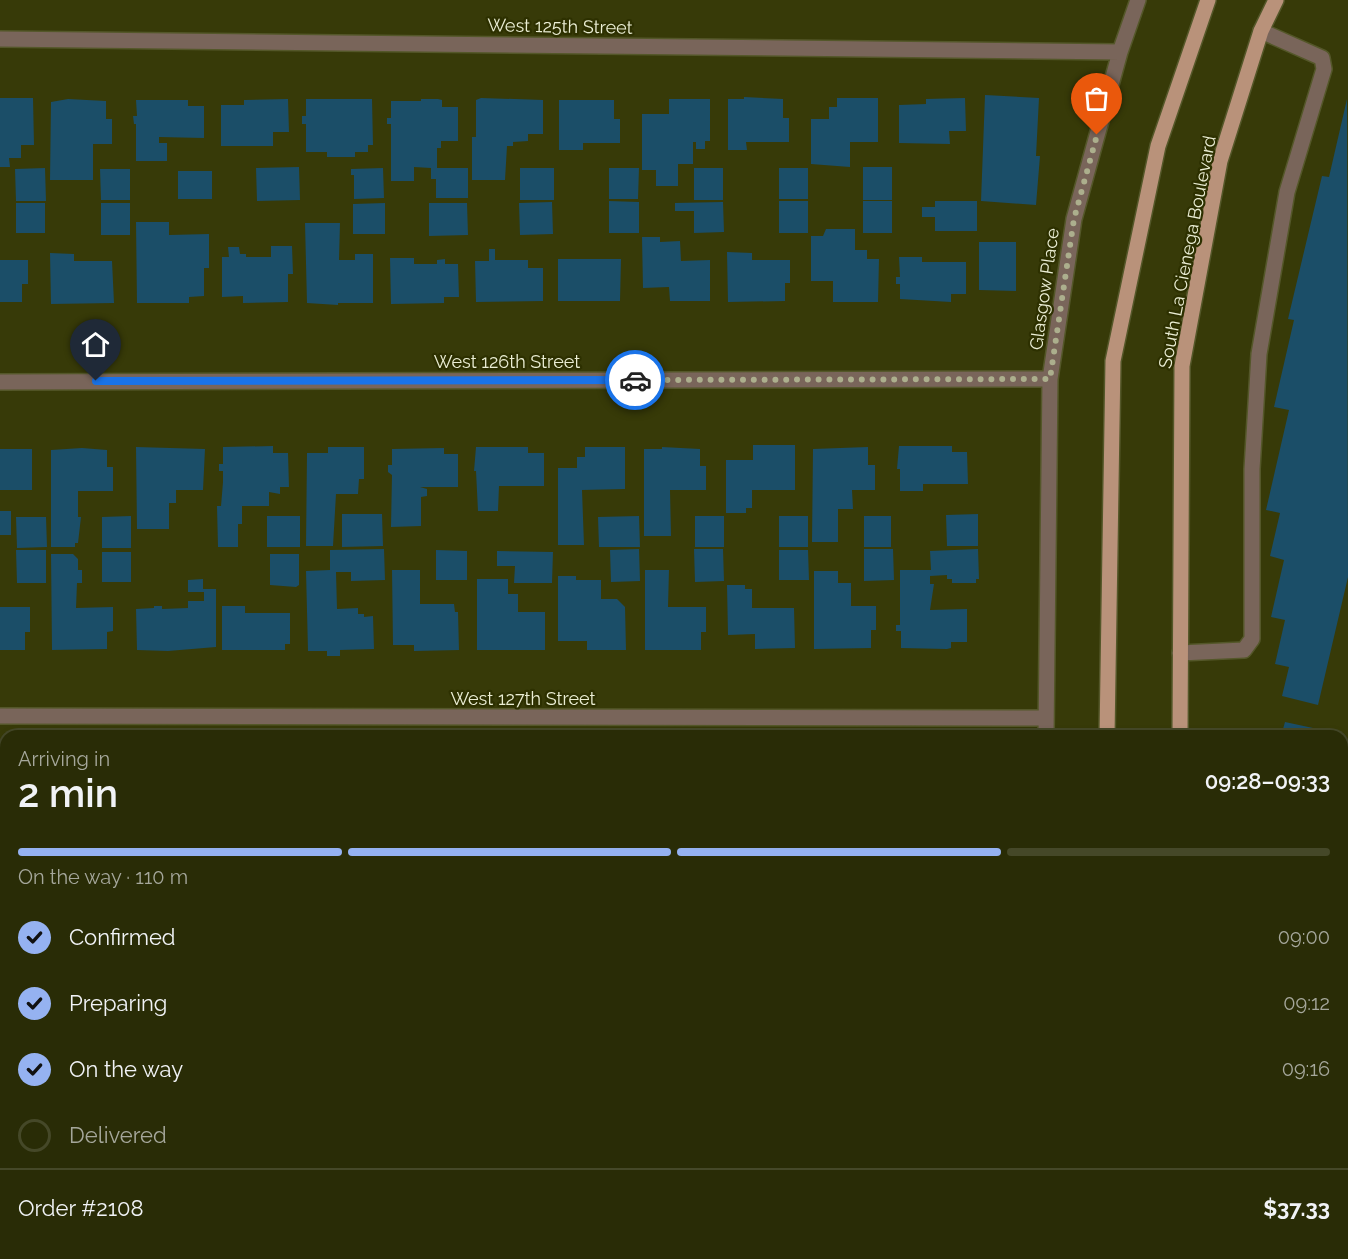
<!DOCTYPE html>
<meta charset="utf-8">
<style>
:root{--surface:#292c06;--page:#313410;--text:#f1f3f6;--muted:#a5a79b;--line:#454828;--accent:#95b2f1}
body{margin:0;font-family:Raleway,sans-serif;background:var(--page);color:var(--text);height:100vh;display:flex;flex-direction:column;font-size:22px;white-space:nowrap}
*{box-sizing:border-box;margin:0}
p{font-size:20px;color:var(--muted)}
.icon{flex:none;width:33px;height:33px;fill:none;stroke:currentColor;stroke-width:2;stroke-linecap:round;stroke-linejoin:round}
.map{position:relative;flex:1;overflow:hidden}
.drawer{position:absolute;left:0px;top:730px;width:1348px;height:530px;display:flex;flex-direction:column;background:var(--surface);border-radius:18px 18px 0 0;box-shadow:0 3px 9px #0003,0 0 0 2px var(--line)}
.drawer>*{flex:none}
.pin{position:absolute;display:grid;place-items:center;width:51px;height:51px;color:#fff;margin:-62px -26px;border-radius:50% 50% 50% 0;rotate:-45deg;box-shadow:0 0 6px #0007}
.pin .icon{rotate:45deg}
.courier{position:absolute;display:grid;place-items:center;width:60px;height:60px;margin:-30px;border:4px solid #1a73e8;border-radius:50%;background:#fff;color:#222;box-shadow:0 2px 8px #0007}
.overview em{font-style:normal;font-weight:600}
.overview div{display:flex;flex-direction:column-reverse}
.overview{display:flex;align-items:center;justify-content:space-between;height:102px;padding:0 18px}
h1{font-size:39px;font-weight:600;line-height:45px}
.bar{display:grid;grid-template-columns:repeat(4,1fr);gap:9px 6px;align-content:center;height:72px;padding:0 18px}
.bar i{height:8px;border-radius:4px;background:var(--line)}
.bar .on{background:var(--accent)}
.bar p{grid-column:span 4}
.line{display:flex;align-items:center;gap:15px;padding:0 18px;border-top:2px solid var(--line)}
.line div{flex:1}
ol{padding:0 18px;list-style:none}
li{display:flex;align-items:center;gap:18px;height:66px}
li p{margin-inline-start:auto}
li .icon{padding:6px;border-radius:50%;background:var(--accent);color:#111;stroke-width:4}
li:last-child{color:var(--muted)}
li i{width:33px;height:33px;border:3px solid var(--line);border-radius:50%}
.map>svg:first-child{display:block}
.building{fill:#1b4e68}
.lines{fill:none;stroke-linecap:round;stroke-linejoin:round}
.lane-casing{stroke:#545729;stroke-width:18}
.street-casing{stroke:#545729;stroke-width:18}
.primary-casing{stroke:#545729;stroke-width:18}
.lane{stroke:#79655a;stroke-width:15}
.street{stroke:#79655a;stroke-width:15}
.primary{stroke:#b9927a;stroke-width:15}
.done{stroke:#acaf8d;stroke-width:6;stroke-dasharray:0 10.8}
.route{stroke:#1a73e8;stroke-width:8}
.labels{text-anchor:middle;dominant-baseline:central;stroke-width:4.5;stroke-linejoin:round;paint-order:stroke}
.street-label{font-size:18px;fill:#ebeed4;stroke:#2d3000}
</style>
<div class="map">
<svg width="1348" height="1259" viewBox="0 0 1348 1259">
<rect width="100%" height="100%" fill="#373a08"/>
<path class="building" d="M985,95L1039,98L1036,156H1040L1036,205L981,201Z
M744,97L783,99V118H789V142H746L747,150H728V99H744Z
M0,98H33L34,145H21V158H9L10,167H0Z
M481,98L543,100V134H528V141L513,142V146H507L505,180H472V137H476V100Z
M837,98H878V142H850V167L811,164V119H829V107H837Z
M965,98L966,131H949L950,144L899,143V105L926,104V99Z
M68,99L106,101V119H112V144H93V180H50L51,102Z
M288,99L289,132H273V146H221V105H244V100Z
M306,99H372L373,145H368V152H355V157H327V152H306V124H302V116H306Z
M421,99H438L442,100V107H458V141H441V148H437V168H468V198H436V179H431V168L414,167V181H391V124H387V118H391V101H421Z
M669,99H710V141H705V149H696V142H693V164H678V186H656V170H642V114H669Z
M1347,99L1348,577L1318,705L1282,696L1289,667L1275,664L1285,620L1271,617L1284,560L1270,556L1280,513L1266,510L1289,410L1274,407L1294,320L1288,319L1322,176L1329,177Z
M136,100H188V106H204V138L159,137V143H167V161H136V124H134L133,116H137Z
M559,100H614V119H620V143H583V150H559Z
M299,167L300,200L257,201L256,168Z
M863,167H892V200H863Z
M45,168L46,201H16L15,169Z
M383,168L384,198L354,199V175H351V169Z
M520,168H554V200H520Z
M609,168H639L638,199H609Z
M694,168H723V200H694Z
M779,168H808V199H779Z
M100,169H130V200H101Z
M178,171H212V199H178Z
M609,201L639,202V233H609Z
M779,201H808V233H779Z
M863,201H892V233H863Z
M935,201H977V231H935V217H922V207H935Z
M552,202L553,234L520,235L519,203Z
M723,202L724,232L694,233V211H675V203Z
M16,203H45V233H16Z
M101,203H130V235H101Z
M385,203V234H353V204Z
M429,203H467L468,235L429,236Z
M136,222H169V235L209,234V268H204V296L189,297V303H137Z
M305,223H340L339,260H355V254H373V303H338V305L307,303Z
M826,229H855V250H867V259H879L878,302H833V281H811V236H823Z
M642,237H660V242L680,241L681,261L710,260V301H670L669,287L643,288Z
M979,242H1016V291L979,290Z
M271,246H292L293,274H288V302L243,303V296L222,297V257H229L228,247H239L240,254H246V257H271Z
M489,249H495V260H528V268H543V301L476,302L475,261H489Z
M727,252L752,253V260H790V283H785V301L728,302Z
M50,253L74,254V261H112L114,303L51,304Z
M899,257H922V262H966V294H951V302L900,299V284H896V277H900Z
M390,258H414V264H437V260L445,259V264H458L459,297H444V303L391,304Z
M558,259H621L620,301H558Z
M0,260H28V284H22V302H0Z
M753,445H795V490H752V508H746V513H726V460H753Z
M273,446V453H288L289,487H280V494L269,492V506H242V524H238V547H218L217,506H221L223,482V471H219V464H223V447Z
M899,446H952V452H967L968,484H923V491H900V469H897Z
M136,447L205,449L203,490H176V503H169V529H137Z
M328,447H364V479H359L358,494H336L333,546H306L307,453H328Z
M476,447H528V453H544V486H499L498,511H478L476,471H474Z
M585,447H625V489L582,490L584,545H558V468H577V457H585Z
M662,447L700,449V466H706V490H670L671,536H644V449H662Z
M868,447V465H875V490H852L853,509H838V542H812L813,449Z
M82,448L107,450V467H113V491H78V517H81L78,543H75V547H51V450Z
M444,448V454H458V487H420L427,489V496L421,497V526L391,527L392,475L388,472V465H392V449Z
M0,449H32V490H0Z
M0,511H11V535H0Z
M342,514H382L383,546L342,547Z
M978,514V546H947L946,515Z
M131,516V548H102V517Z
M267,516H300V547H267Z
M639,516L640,547H599L598,517Z
M695,516H724V547H695Z
M779,516H808V547H779Z
M864,516H891V547H864Z
M16,517H46L47,547L17,548Z
M384,549L385,580L351,581V572H336L337,609L358,608V614H364V617L373,616L374,649L340,650V656H327V651H308L306,571L330,570V550Z
M639,549L640,581L611,582L610,550Z
M694,549H723L724,581L695,582Z
M864,549H893L894,580L864,581Z
M978,549L979,579H976V583H952V579H947V575L930,576V584H934L930,610L967,609V642H951V648L947,649L901,648V631H896V625H900V570H931L930,551Z
M16,550H46V583H17Z
M436,550L467,551V580H436Z
M779,550H808L809,580H779Z
M497,551L553,552L552,583H514L515,566H497Z
M102,552H131V582H102Z
M51,554H73L78,559V570H82V583H77L76,608L113,607V631L107,632V649L52,650Z
M270,554H299V585L296,587L270,585Z
M392,570H420V604H454L455,612H458L459,650L414,651V645H393Z
M645,570H669L668,607H706V632H701V650H645Z
M814,571H838V583H851V606H876V630H871V648L814,649Z
M558,576H576V580H601V599H617L625,607L626,650H587V641H558Z
M203,579V589H216V647L168,651L137,650L136,609L154,608V606H162V609L188,608V601H204V592H188V580Z
M477,579H508V594H518V612H545V650H477Z
M727,585H745V589H752V608H794L795,648L755,649V634L728,635Z
M222,606H245V613H290V644H285V650H222Z
M0,607H30V632H25V650H0Z
M1285,722L1313,728L1311,736H1281Z
M0,781H6L5,843H0Z
M0,892H6V915L0,916Z
M0,940H6V983H0Z
M0,1115H6V1186H0Z
M4,1218H6V1248H4Z
M309,1254H356V1259H309Z
M394,1254H426V1259H394Z
M477,1254H516V1259H477Z
M559,1254H610V1259H559Z
M658,1254L681,1255V1259H645V1255Z
M727,1254L753,1255V1259H727Z
M815,1254H847V1259H815Z
M902,1254H954V1259H902Z
M67,1255H98V1259H67Z"/>
<g class="lines">
<defs>
<path id="lane" d="M1180,653L1244,650L1252,639V469L1259,354L1287,192L1324,69L1322,58L1261,31"/>
<path id="street" d="M0,39L1120,52
M0,382L1050,379
M0,716L1046,718
M1046,736L1050,379L1074,219L1120,52L1138,0
M0,1048H6
M1044,1259V1254"/>
<path id="primary" d="M1107,736L1113,361L1158,146L1208,0
M1180,736L1182,366L1220,161L1261,31L1276,0
M1117,1254L1118,1259
M1178,1259V1254"/>
</defs>
<use href="#lane" class="lane-casing"/>
<use href="#street" class="street-casing"/>
<use href="#primary" class="primary-casing"/>
<use href="#lane" class="lane"/>
<use href="#street" class="street"/>
<use href="#primary" class="primary"/>
</g>
<g class="lines">
<path class="done" d="M635,380L1050,379L1074,219L1097,135"/>
<path class="route" d="M96,381L635,380"/>
</g>
<g class="labels">
<g class="street-label">
<text transform="translate(560 26) rotate(1)">West 125th Street</text>
<text transform="translate(1187 252) rotate(-79)">South La Cienega Boulevard</text>
<text transform="translate(1044 289) rotate(-82)">Glasgow Place</text>
<text x="507" y="361">West 126th Street</text>
<text x="523" y="698">West 127th Street</text>
</g>
</g>
</svg>
<div class="pin" style="left:1097px;top:135px;background:#ea580c"><svg class="icon" aria-label="bag" viewBox="0 0 24 24"><path d="M5 8h14l-1 12H6zM9 8a3 3 0 0 1 6 0"/></svg></div>
<div class="pin" style="left:96px;top:381px;background:#1f2937"><svg class="icon" aria-label="home" viewBox="0 0 24 24"><path d="M3 11l9-7 9 7M6 9v11h12V9"/></svg></div>
<div class="courier" style="left:635px;top:380px"><svg class="icon" aria-label="car" viewBox="0 0 24 24"><path d="M5 17H2v-5l4-1 3-4h7l3 4 3 1v5h-3M9 17h6M6 11h13"/><circle cx="7" cy="17" r="2"/><circle cx="17" cy="17" r="2"/></svg></div>
<section class="drawer">
<div class="overview"><div><h1>2 min</h1><p>Arriving in</p></div><em>09:28–09:33</em></div>
<div class="bar"><i class="on"></i><i class="on"></i><i class="on"></i><i></i><p>On the way · 110 m</p></div>
<ol>
<li><svg class="icon" aria-label="check" viewBox="0 0 24 24"><path d="M5 12l5 5 9-10"/></svg>Confirmed<p>09:00</p></li>
<li><svg class="icon" aria-label="check" viewBox="0 0 24 24"><path d="M5 12l5 5 9-10"/></svg>Preparing<p>09:12</p></li>
<li><svg class="icon" aria-label="check" viewBox="0 0 24 24"><path d="M5 12l5 5 9-10"/></svg>On the way<p>09:16</p></li>
<li><i></i>Delivered</li>
</ol>
<div class="line" style="height:78px"><div>Order #2108</div><b>$37.33</b></div>
</section>
</div>
